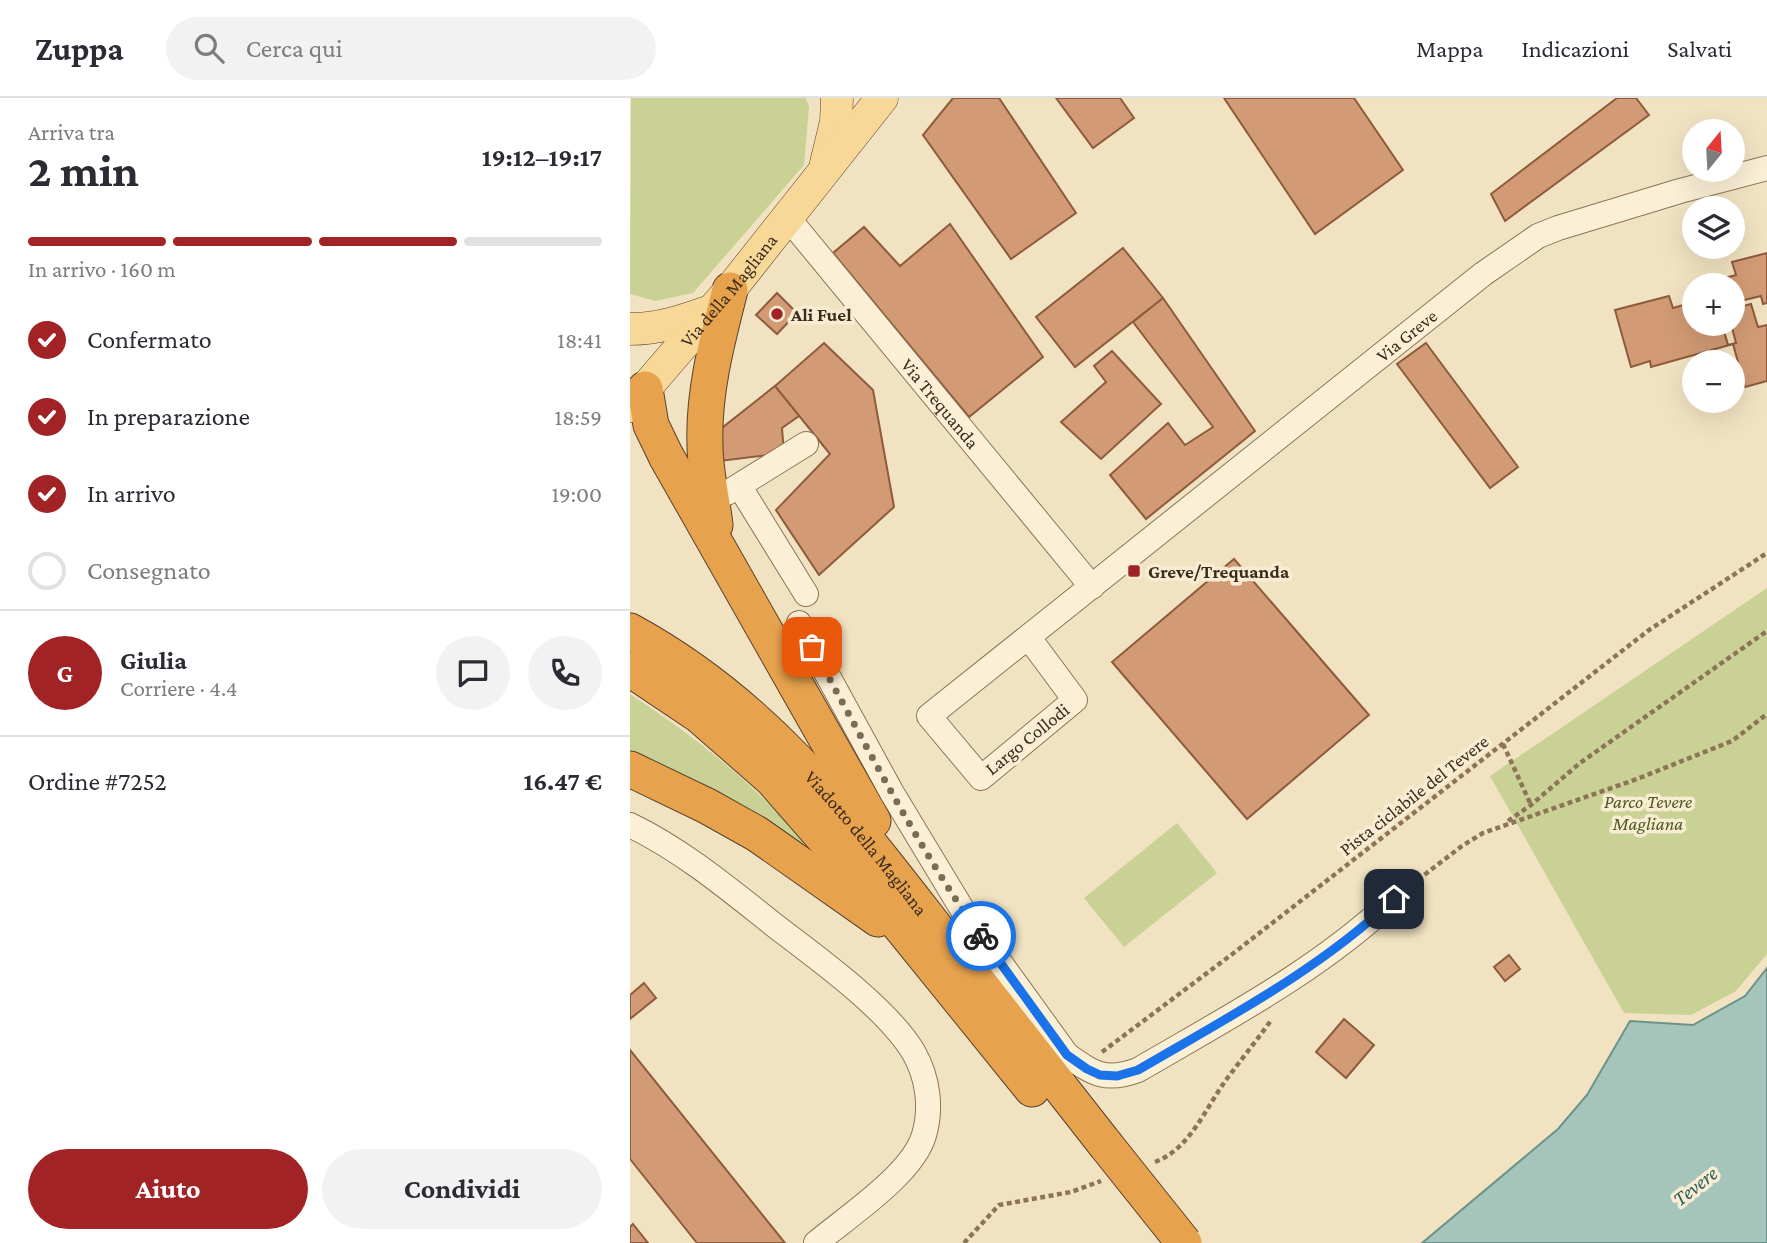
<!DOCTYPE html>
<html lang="it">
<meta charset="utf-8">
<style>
:root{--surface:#fff;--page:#f2f2f3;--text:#2b2b33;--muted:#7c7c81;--line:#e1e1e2;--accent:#a12325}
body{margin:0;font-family:"Crimson Pro",serif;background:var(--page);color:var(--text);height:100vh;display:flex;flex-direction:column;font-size:26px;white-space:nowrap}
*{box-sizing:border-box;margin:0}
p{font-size:23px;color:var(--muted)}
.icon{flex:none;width:38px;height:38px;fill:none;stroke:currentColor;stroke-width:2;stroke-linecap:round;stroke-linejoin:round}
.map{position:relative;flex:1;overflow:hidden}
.panel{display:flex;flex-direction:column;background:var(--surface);width:630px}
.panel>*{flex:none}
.needle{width:46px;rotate:18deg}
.buttons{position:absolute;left:1052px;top:21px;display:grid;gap:14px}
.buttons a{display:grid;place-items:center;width:63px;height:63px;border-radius:50%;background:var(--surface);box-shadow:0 7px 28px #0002;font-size:35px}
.pin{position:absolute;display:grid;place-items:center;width:60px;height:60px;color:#fff;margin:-30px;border-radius:14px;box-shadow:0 4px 10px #0006}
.courier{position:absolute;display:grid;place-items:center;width:70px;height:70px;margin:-35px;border:5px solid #1a73e8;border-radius:50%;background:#fff;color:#222;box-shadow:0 2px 9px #0007}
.headline em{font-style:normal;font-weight:700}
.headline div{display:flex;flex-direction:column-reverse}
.headline{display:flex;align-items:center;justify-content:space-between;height:119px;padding:0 28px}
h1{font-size:46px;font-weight:700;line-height:52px}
.bar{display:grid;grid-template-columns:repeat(4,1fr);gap:10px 7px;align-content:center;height:84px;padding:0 28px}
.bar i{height:9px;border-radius:5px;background:var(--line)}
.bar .on{background:var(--accent)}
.bar p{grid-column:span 4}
.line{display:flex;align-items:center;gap:18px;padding:0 28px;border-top:2px solid var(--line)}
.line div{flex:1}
.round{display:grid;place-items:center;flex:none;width:74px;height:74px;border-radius:37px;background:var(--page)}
ol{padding:0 28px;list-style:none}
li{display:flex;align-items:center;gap:21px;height:77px}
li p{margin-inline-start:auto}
li .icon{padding:7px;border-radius:50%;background:var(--accent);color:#fff;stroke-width:4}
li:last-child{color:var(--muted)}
li i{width:38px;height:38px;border:4px solid var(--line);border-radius:50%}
.primary-button{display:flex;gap:14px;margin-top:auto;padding:14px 28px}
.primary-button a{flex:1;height:80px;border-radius:42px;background:var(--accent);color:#fff;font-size:28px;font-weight:700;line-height:80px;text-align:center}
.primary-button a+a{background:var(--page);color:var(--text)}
header{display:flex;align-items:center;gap:42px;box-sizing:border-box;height:98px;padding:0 35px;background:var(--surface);border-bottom:2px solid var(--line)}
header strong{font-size:33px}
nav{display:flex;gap:38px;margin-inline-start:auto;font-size:24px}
.search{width:490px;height:63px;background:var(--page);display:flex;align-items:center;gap:18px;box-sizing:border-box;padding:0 24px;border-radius:38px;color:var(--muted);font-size:26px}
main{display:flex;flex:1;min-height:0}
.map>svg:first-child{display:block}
.green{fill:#cad195}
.water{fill:#a5c4ba;stroke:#6b9389;stroke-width:2}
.building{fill:#d29b75;stroke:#8e5b3c;stroke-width:2}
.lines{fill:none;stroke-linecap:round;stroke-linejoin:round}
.minor-casing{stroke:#8d7458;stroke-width:26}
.major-casing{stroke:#5a412c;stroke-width:33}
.highway-casing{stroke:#5a412c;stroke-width:37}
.path{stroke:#8d7458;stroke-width:4.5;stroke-dasharray:5 3.5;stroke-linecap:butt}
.minor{stroke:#fbf0d6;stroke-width:24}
.major{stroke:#f7d897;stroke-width:32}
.highway{stroke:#e7a24d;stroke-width:35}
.highway-bridge-casing{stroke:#5a412c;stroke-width:37;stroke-linecap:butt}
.highway-bridge{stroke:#e7a24d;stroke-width:35}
.done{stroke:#7b6c57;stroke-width:7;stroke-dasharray:0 12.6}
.route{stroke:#1a73e8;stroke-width:9}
.poi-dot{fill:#a12325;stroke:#f8edd3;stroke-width:2.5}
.labels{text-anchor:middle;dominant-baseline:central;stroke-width:7;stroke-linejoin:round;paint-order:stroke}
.street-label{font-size:19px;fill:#3c2c1d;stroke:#f8edd3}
.poi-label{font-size:19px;font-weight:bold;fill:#3c2c1d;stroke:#f8edd3;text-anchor:start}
.park-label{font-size:19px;font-style:italic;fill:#4c5a22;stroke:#f8edd3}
.water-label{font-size:21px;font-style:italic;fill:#2b5d59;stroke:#f8edd3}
</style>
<header>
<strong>Zuppa</strong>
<div class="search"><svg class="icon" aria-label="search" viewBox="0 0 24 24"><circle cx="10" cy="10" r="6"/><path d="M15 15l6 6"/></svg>Cerca qui</div>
<nav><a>Mappa</a><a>Indicazioni</a><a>Salvati</a></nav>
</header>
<main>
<section class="panel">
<div class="headline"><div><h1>2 min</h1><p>Arriva tra</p></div><em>19:12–19:17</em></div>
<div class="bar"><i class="on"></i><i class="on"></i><i class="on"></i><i></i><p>In arrivo · 160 m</p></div>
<ol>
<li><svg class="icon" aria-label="check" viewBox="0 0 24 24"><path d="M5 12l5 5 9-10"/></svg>Confermato<p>18:41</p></li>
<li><svg class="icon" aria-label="check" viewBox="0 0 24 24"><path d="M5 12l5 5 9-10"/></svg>In preparazione<p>18:59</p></li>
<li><svg class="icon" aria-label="check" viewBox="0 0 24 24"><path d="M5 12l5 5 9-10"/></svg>In arrivo<p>19:00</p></li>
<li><i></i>Consegnato</li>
</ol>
<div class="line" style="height:126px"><b class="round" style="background:var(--accent);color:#fff">G</b><div><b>Giulia</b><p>Corriere · 4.4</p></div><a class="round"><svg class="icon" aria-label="chat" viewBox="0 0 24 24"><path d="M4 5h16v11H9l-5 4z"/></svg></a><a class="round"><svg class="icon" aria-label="phone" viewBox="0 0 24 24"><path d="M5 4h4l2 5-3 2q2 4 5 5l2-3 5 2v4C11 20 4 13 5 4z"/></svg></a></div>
<div class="line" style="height:91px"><div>Ordine #7252</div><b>16.47 €</b></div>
<div class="primary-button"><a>Aiuto</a><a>Condividi</a></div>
</section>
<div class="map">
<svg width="1137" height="1145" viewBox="0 0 1137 1145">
<rect width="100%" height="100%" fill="#f1e3c2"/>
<path class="green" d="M1,0H176L179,9L174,67L63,195L25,203L0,196Z
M1137,490V856L1106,893L1061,917L994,915L860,678Z
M0,596C57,634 111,674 157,725C164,733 174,741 175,750L0,657Z
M547,725L587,775L494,849L454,800Z"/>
<path class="water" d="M1137,870V1145H792L928,1031L957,997L1000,923L1063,927L1115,898Z"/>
<path class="building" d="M323,0H369L446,115L381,161L293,37Z
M426,0H490L504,20L463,50Z
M594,0H724L773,72L685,136Z
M987,0H1006L1019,17L875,123L861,96Z
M320,126L413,259L339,319L203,155L234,129L270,168Z
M493,150L533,200L445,269L406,219Z
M1137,155V205L1133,206L1131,198L1102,205V187H1069L1106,177L1102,164Z
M147,195L167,215L147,236L126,217Z
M1039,198L1043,210L1064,204V226H1092L1098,247L1106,245L1101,226H1102V211L1121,206L1128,229L1137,227V283L1115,289L1103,246L1021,269L1020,263L1001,269L985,212Z
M533,200L625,333L516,421L480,377L538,325L555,347L583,329L503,224Z
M194,245L243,292L264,409L189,477L146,412L200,356L145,288Z
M796,245L888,369L860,390L767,266Z
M482,253L531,306L471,361L431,324L476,284L464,268Z
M145,288L169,318L152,330L154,355L90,363L88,333Z
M604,461L739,617L617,721L482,564Z
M879,857L890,871L875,883L864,869Z
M14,885L26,900L0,921V897Z
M714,921L744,947L716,980L686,954Z
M0,952L155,1145H67L0,1061Z
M3,1126L18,1145H0V1129Z"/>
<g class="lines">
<defs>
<g id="minor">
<path id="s1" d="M158,120L462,489"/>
<path d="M110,389L176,496"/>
<path d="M97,395L176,346"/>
<path d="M169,525L262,695L335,816L437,957"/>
<path id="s2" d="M399,540L445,602L351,680L299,618L853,176L908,138L928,130L1050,93L1137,70"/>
<path d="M0,727C54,753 101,793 148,830C190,862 258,911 284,955C298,980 302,1010 294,1037C283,1076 217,1119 186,1145"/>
<path d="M427,966L437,957C463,976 476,984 508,972C597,920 689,872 764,801"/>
</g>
<g id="major">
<path d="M196,65L206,24L207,0"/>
<path d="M0,231C30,231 56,222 83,212"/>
<path id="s3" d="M0,308L100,192L252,0"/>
</g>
<g id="highway">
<path d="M15,291L21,327L36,358L243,723"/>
<path d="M85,427C82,400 75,374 75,347C73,295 87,243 100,192"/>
<path id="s4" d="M0,533C134,606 214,712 305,829C362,902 419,974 475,1046"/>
<path d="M0,571L70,618L142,681L262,818L402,991"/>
<path d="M0,671L77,708L127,736L248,821"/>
</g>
</defs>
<use href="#minor" class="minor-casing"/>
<use href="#major" class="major-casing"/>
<use href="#highway" class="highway-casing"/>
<path class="path" d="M873,646L901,707
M878,723L901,707L950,665L1137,533
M781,787L832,748L853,735L1007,681L1102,643L1137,616
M472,954L605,854L1019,532L1137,455
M525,1064C560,1051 575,1011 596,982C611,962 627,942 642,921
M334,1145L369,1107L441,1094L471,1083"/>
<use href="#minor" class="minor"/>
<use href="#major" class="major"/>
<use href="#highway" class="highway"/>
<defs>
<path id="highway-bridge" d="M475,1046L554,1145"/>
</defs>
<use href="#highway-bridge" class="highway-bridge-casing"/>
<use href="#highway-bridge" class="highway-bridge"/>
</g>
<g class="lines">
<path class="done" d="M182,549C235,644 287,749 351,838"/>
<path class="route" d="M351,838L437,957L457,971L470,977L487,978L508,972C597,920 689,872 764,801"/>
</g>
<g class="poi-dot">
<circle cx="147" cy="216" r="7"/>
<rect x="497" y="466" width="14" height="14" rx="3.5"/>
</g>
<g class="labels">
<g class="street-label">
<text stroke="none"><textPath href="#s3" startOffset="152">Via della Magliana</textPath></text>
<text stroke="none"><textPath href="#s2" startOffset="891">Via Greve</textPath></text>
<text stroke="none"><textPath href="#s1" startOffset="240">Via Trequanda</textPath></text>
<text transform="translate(397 641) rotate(-39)">Largo Collodi</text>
<text transform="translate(784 697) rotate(-38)">Pista ciclabile del Tevere</text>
<text stroke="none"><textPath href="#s4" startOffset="320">Viadotto della Magliana</textPath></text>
</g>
<g class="poi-label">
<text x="161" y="216">Ali Fuel</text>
<text x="518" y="473">Greve/Trequanda</text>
</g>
<g class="park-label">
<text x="1018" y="703">Parco Tevere<tspan x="1018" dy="22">Magliana</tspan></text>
</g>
<g class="water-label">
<text transform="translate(1065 1088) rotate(-38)">Tevere</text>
</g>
</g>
</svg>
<div class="buttons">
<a><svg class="needle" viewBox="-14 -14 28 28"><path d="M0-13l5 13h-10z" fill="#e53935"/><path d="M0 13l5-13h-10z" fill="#7c7c81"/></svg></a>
<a><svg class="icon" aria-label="layers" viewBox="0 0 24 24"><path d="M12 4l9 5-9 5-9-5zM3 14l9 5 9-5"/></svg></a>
<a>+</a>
<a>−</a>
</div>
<div class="pin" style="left:182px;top:549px;background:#ea580c"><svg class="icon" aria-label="bag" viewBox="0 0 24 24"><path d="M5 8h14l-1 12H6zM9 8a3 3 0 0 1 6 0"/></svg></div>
<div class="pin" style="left:764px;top:801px;background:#1f2937"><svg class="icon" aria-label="home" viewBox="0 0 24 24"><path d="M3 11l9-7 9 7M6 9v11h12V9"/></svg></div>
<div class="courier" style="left:351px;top:838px"><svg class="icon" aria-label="bike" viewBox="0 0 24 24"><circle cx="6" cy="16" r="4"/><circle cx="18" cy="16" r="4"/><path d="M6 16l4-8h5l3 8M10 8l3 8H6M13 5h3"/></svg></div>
</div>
</main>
